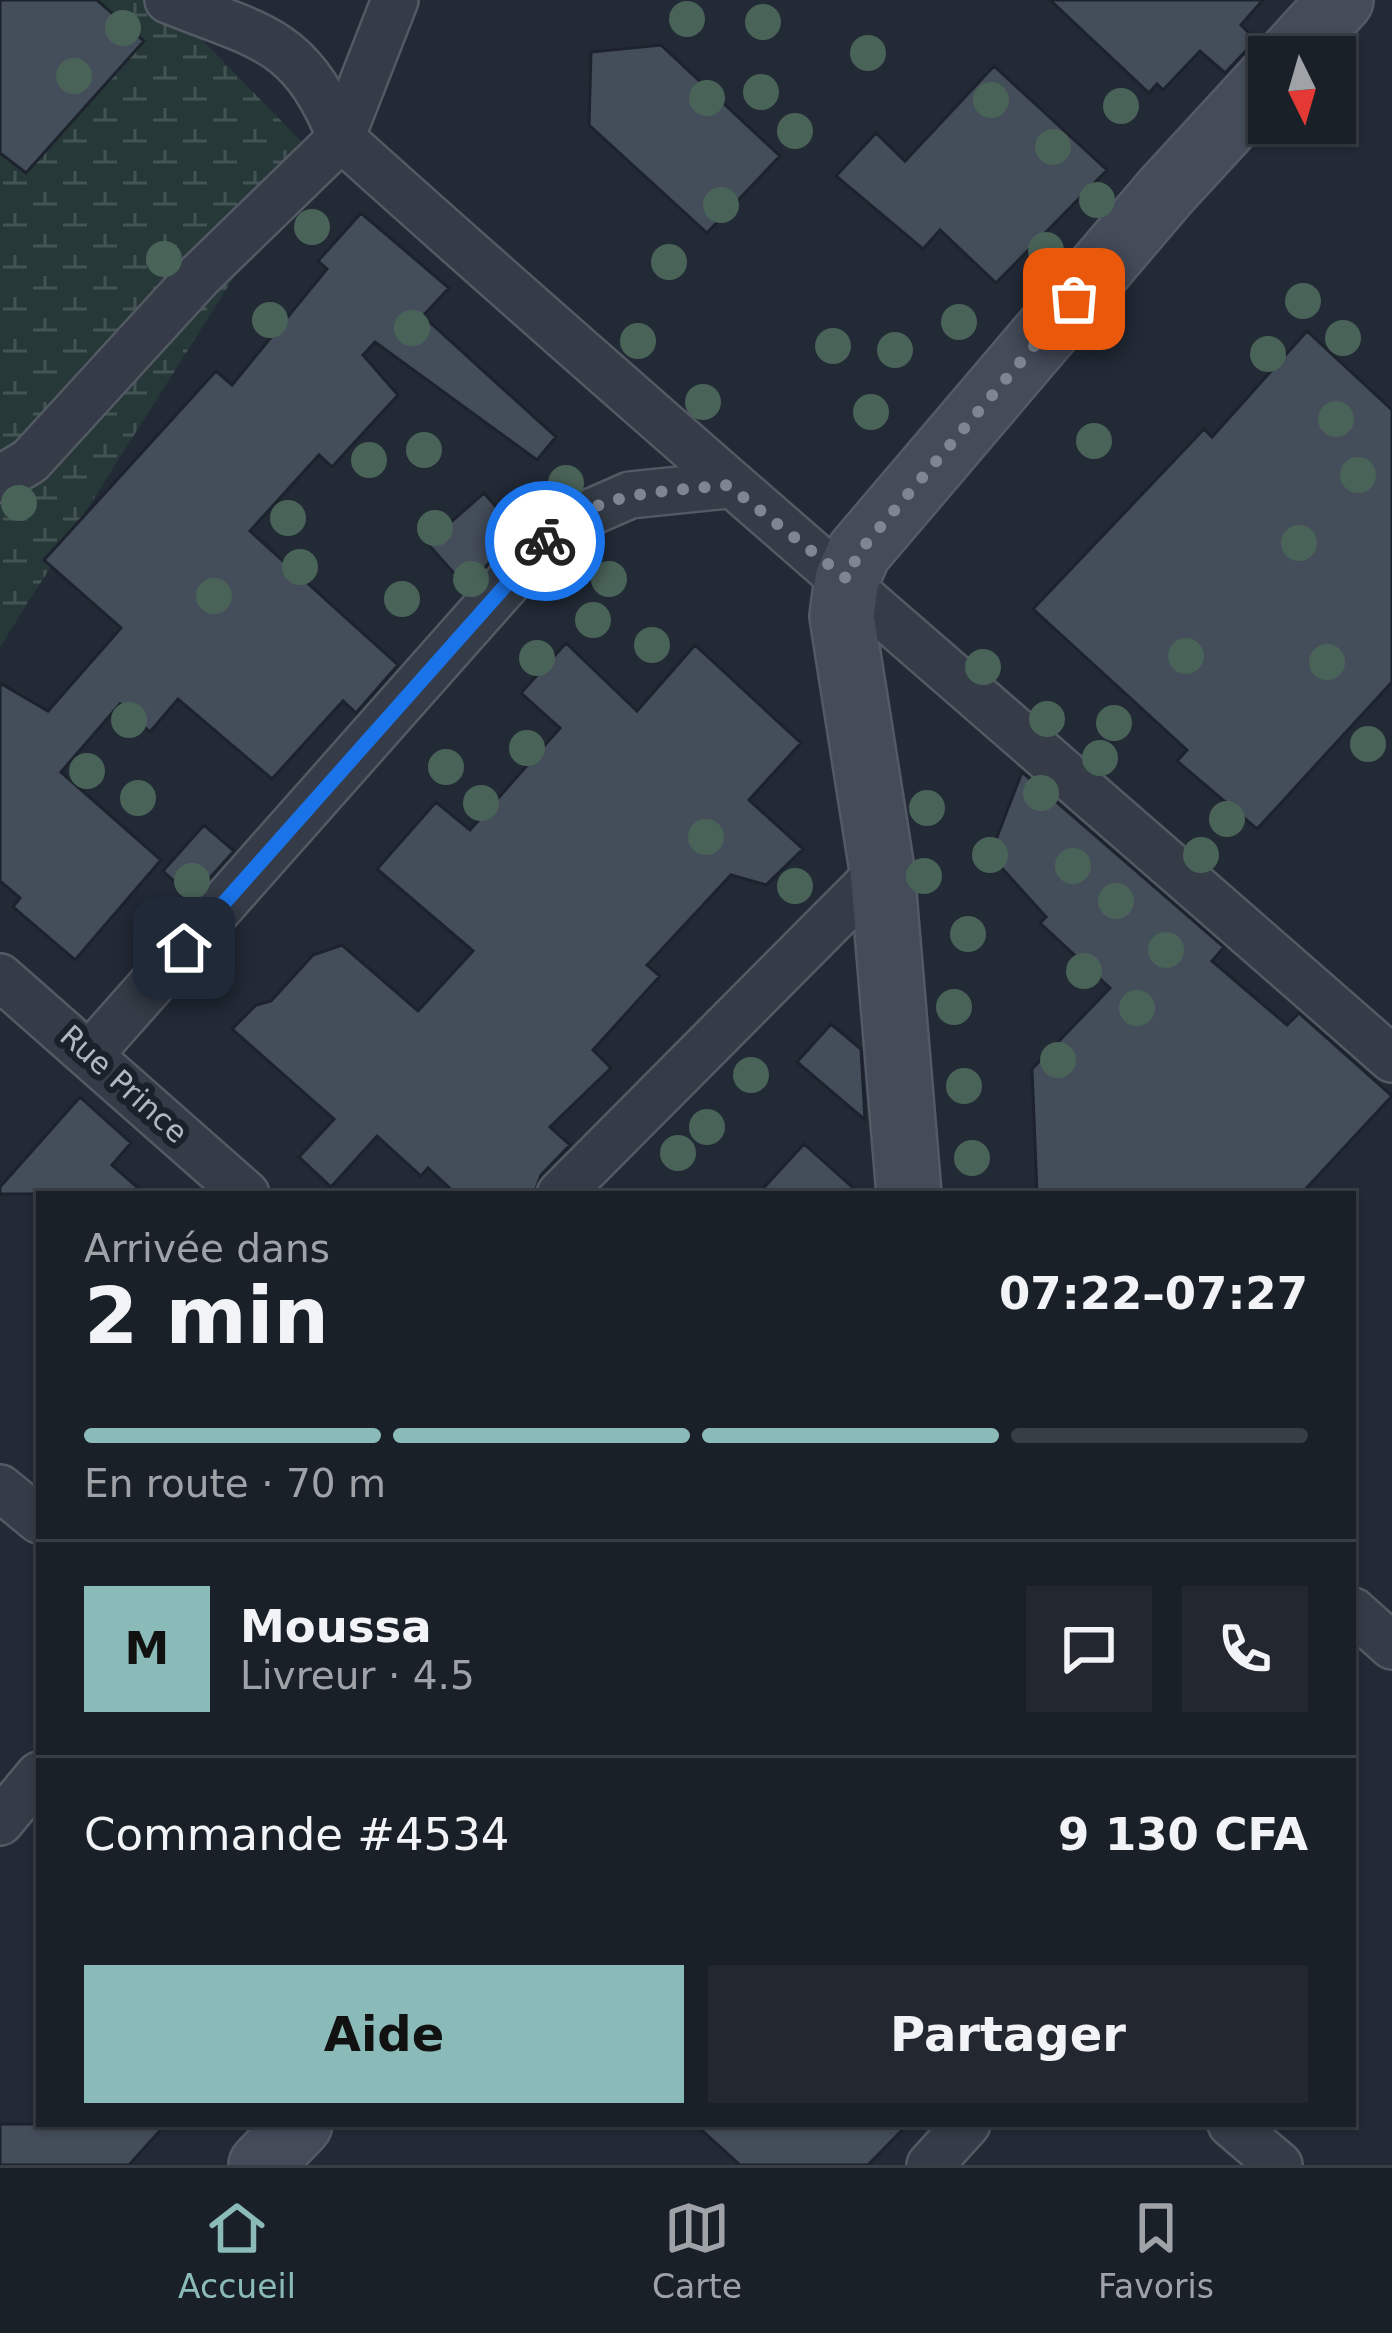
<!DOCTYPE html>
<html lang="fr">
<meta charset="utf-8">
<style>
:root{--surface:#1a2028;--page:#232830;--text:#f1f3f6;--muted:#9fa3a8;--line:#383e45;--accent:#8bbbb9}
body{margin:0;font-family:"DejaVu Sans",sans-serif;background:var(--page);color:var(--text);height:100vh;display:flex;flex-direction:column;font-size:45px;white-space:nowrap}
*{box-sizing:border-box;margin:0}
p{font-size:39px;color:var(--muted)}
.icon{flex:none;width:66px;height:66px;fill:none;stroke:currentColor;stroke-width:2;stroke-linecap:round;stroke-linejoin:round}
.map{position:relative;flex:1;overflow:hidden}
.panel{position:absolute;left:36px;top:1191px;width:1320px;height:936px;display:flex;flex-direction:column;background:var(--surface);border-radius:0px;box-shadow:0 3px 9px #0004,0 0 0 3px var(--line)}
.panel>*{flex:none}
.needle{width:78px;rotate:175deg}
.buttons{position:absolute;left:1248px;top:36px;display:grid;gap:24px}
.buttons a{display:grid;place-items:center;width:108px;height:108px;border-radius:0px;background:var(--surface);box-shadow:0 3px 9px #0004,0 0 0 3px var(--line);font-size:60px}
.pin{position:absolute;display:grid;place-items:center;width:102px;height:102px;color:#fff;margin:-51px;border-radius:24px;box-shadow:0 6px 18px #0006}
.courier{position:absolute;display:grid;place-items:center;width:120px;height:120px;margin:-60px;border:9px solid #1a73e8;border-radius:50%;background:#fff;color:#222;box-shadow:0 3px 15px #0007}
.overview em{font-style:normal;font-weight:700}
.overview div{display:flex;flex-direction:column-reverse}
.overview{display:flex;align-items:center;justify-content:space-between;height:204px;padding:0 48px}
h1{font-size:78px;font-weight:700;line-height:90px}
.bar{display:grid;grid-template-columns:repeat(4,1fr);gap:18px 12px;align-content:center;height:144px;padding:0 48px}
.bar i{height:15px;border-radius:9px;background:var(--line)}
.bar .current{background:var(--accent)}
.bar p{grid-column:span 4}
.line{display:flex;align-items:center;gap:30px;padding:0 48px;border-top:3px solid var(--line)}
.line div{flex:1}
.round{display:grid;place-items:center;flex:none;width:126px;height:126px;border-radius:0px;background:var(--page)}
.button{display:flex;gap:24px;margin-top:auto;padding:24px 48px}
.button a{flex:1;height:138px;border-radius:0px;background:var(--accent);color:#111;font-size:48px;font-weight:700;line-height:138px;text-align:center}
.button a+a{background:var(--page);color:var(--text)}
.tab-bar{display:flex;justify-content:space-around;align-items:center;height:168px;border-top:3px solid var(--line);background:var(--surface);font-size:33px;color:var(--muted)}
.tab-bar a{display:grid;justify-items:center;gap:6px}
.tab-bar .current{color:var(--accent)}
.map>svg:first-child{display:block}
.wetland{fill:url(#wetland-marsh)}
.building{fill:#444d5a;stroke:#1d232d;stroke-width:3}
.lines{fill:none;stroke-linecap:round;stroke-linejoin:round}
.street-casing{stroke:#535a64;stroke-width:50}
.secondary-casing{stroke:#535a64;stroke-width:68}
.street{stroke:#353c47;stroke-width:45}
.secondary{stroke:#444b59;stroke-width:63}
.tree{fill:#4a6358}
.done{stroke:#7e8692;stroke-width:12;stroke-dasharray:0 21.6}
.route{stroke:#1a73e8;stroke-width:15}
.labels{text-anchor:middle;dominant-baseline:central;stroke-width:12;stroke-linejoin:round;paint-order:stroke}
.street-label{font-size:30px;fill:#b0b7c3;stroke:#1b212b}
</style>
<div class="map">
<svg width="1392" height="2165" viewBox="0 0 1392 2165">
<defs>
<pattern id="wetland-marsh" width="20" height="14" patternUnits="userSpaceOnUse" patternTransform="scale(3)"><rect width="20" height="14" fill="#273839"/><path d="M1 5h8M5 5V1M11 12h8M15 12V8" fill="none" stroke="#445354"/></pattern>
</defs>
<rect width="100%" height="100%" fill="#222a36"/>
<path class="wetland" d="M0,0H155L177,14L335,176L241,266L0,647Z"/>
<path class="building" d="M0,0H97L144,41L26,173L0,153Z
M1050,0H1263L1241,25L1256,40L1225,73L1200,51L1163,90L1157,84L1149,93Z
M661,45L780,156L707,233L589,125L591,52Z
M994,66L1107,170L996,283L940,230L923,249L836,176L876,133L905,161Z
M361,213L449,288L423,316L556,437L537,460L375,342L363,355L398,395L332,467L319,455L250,531L398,665L356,713L343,701L272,779L178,699L150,732L120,704L61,772L161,860L75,960L13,907L20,898L0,881V683L48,711L121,628L44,560L216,371L232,385L327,269L318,261Z
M1307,331L1392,410V682L1257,829L1177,761L1187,750L1033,609L1204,429L1212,437Z
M484,493L517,531L467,588L427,543Z
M566,643L637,711L695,645L801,743L749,800L803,849L766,885L731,875L647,965L660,976L593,1050L611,1068L550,1127L570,1145L541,1175L534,1194H456L428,1168L421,1176L377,1136L331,1187L299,1157L334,1119L232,1029L256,1005L271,1001L313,955L342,945L418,1011L473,951L377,869L436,802L470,830L560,728L521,693Z
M1022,772L1224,947L1212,961L1287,1025L1299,1013L1392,1096L1301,1194H1037L1032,1069L1110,988L1040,923L1046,917L990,855Z
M204,825L234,851L192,898L163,871Z
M831,1024L861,1049L865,1120L797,1062Z
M80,1097L131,1143L112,1165L145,1194H0V1187Z
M804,1144L860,1194H758Z
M0,2124H166L129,2165H0Z
M695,2124H908L868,2165H740Z"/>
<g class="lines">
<defs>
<path id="street" d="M168,0C262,38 300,37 341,138C687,449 1042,751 1392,1059
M0,479L30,461L200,275L341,138L395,0
M0,977L246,1194
M91,1053L557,527L630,495L728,485
M560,1194L882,870
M0,1488L39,1520
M1353,1611L1392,1646
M0,1822L39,1775
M1231,2124L1279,2165
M930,2165L967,2124"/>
<path id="secondary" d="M1289,57L1341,0
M909,1194L882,870L842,616L847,579L859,552L1166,191L1269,79
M261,2165L300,2124"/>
</defs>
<use href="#street" class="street-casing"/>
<use href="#secondary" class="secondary-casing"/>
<use href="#street" class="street"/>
<use href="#secondary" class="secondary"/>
</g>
<g class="tree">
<circle cx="687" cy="19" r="18"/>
<circle cx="763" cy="22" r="18"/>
<circle cx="123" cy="28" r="18"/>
<circle cx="868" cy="53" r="18"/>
<circle cx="74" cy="76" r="18"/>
<circle cx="761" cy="92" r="18"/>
<circle cx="707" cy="98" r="18"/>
<circle cx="991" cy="100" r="18"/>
<circle cx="1121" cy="106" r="18"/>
<circle cx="795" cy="131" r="18"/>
<circle cx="1053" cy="147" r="18"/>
<circle cx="1097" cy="200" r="18"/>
<circle cx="721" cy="205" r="18"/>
<circle cx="312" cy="227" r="18"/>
<circle cx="1046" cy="250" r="18"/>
<circle cx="164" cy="259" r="18"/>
<circle cx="669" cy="262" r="18"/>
<circle cx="1303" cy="301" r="18"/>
<circle cx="270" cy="320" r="18"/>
<circle cx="959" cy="322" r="18"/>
<circle cx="412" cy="328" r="18"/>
<circle cx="1343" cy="338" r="18"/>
<circle cx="638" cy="341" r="18"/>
<circle cx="833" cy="346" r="18"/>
<circle cx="895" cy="350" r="18"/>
<circle cx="1268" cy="354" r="18"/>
<circle cx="703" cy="402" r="18"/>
<circle cx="871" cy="412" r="18"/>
<circle cx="1336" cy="419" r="18"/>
<circle cx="1094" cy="441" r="18"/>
<circle cx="424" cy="450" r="18"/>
<circle cx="369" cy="460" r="18"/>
<circle cx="1358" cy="475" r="18"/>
<circle cx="566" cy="483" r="18"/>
<circle cx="19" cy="503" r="18"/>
<circle cx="288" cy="518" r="18"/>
<circle cx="435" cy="528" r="18"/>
<circle cx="1299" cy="543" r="18"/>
<circle cx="300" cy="567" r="18"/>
<circle cx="471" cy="579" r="18"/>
<circle cx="609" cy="579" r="18"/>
<circle cx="214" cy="596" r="18"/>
<circle cx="402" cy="599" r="18"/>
<circle cx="593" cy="620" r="18"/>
<circle cx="652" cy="645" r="18"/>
<circle cx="1186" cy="656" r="18"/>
<circle cx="537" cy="658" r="18"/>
<circle cx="1327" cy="662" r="18"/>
<circle cx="983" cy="667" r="18"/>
<circle cx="1047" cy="719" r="18"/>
<circle cx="129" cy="720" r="18"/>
<circle cx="1114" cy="723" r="18"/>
<circle cx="1368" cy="744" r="18"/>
<circle cx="527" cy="748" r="18"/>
<circle cx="1100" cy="758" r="18"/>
<circle cx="446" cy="767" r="18"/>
<circle cx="87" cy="771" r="18"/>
<circle cx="1041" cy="793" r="18"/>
<circle cx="138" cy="798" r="18"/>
<circle cx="481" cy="803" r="18"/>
<circle cx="927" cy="808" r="18"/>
<circle cx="1227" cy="819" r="18"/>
<circle cx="706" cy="837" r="18"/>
<circle cx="990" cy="855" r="18"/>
<circle cx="1201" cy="855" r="18"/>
<circle cx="1073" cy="866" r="18"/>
<circle cx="924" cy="876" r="18"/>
<circle cx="192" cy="881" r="18"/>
<circle cx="795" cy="886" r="18"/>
<circle cx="1116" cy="901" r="18"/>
<circle cx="968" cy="934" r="18"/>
<circle cx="1166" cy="950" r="18"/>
<circle cx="1084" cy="971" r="18"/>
<circle cx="954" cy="1007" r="18"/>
<circle cx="1137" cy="1008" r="18"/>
<circle cx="1058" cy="1060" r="18"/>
<circle cx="751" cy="1075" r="18"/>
<circle cx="964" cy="1086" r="18"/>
<circle cx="707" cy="1127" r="18"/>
<circle cx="678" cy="1153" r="18"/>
<circle cx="972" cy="1158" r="18"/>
</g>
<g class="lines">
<path class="done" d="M545,541C590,490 665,492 728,485L847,579L859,552L1074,299"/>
<path class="route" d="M184,948L545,541"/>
</g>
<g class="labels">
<g class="street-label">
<text transform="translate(124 1084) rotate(42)">Rue Prince</text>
</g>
</g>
</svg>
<div class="buttons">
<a><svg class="needle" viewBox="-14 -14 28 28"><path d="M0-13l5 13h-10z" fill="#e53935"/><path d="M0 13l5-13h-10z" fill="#9fa3a8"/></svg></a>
</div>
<div class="pin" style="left:1074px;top:299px;background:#ea580c"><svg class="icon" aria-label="bag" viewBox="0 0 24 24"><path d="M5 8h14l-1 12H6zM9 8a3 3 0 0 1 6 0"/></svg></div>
<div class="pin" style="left:184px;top:948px;background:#1f2937"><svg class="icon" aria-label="home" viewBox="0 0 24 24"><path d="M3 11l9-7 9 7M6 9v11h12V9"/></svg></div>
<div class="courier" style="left:545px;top:541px"><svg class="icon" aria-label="bike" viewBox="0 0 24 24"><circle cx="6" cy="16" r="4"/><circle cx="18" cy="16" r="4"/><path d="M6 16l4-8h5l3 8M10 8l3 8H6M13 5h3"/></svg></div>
<section class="panel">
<div class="overview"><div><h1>2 min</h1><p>Arrivée dans</p></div><em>07:22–07:27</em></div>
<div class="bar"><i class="current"></i><i class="current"></i><i class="current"></i><i></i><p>En route · 70 m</p></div>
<div class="line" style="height:216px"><b class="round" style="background:var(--accent);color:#111">M</b><div><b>Moussa</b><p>Livreur · 4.5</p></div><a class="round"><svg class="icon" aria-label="chat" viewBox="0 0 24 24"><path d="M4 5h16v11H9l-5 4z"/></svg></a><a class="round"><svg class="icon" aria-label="phone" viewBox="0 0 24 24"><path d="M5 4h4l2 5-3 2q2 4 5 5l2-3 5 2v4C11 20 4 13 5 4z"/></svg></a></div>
<div class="line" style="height:156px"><div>Commande #4534</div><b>9 130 CFA</b></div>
<div class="button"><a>Aide</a><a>Partager</a></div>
</section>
</div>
<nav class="tab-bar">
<a class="current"><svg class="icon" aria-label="home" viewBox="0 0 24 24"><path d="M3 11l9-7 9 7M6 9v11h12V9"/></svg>Accueil</a>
<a><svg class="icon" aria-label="map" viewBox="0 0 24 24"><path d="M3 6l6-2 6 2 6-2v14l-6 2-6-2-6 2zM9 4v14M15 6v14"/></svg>Carte</a>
<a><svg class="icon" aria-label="saved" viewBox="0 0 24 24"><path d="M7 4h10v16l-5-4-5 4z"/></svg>Favoris</a>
</nav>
